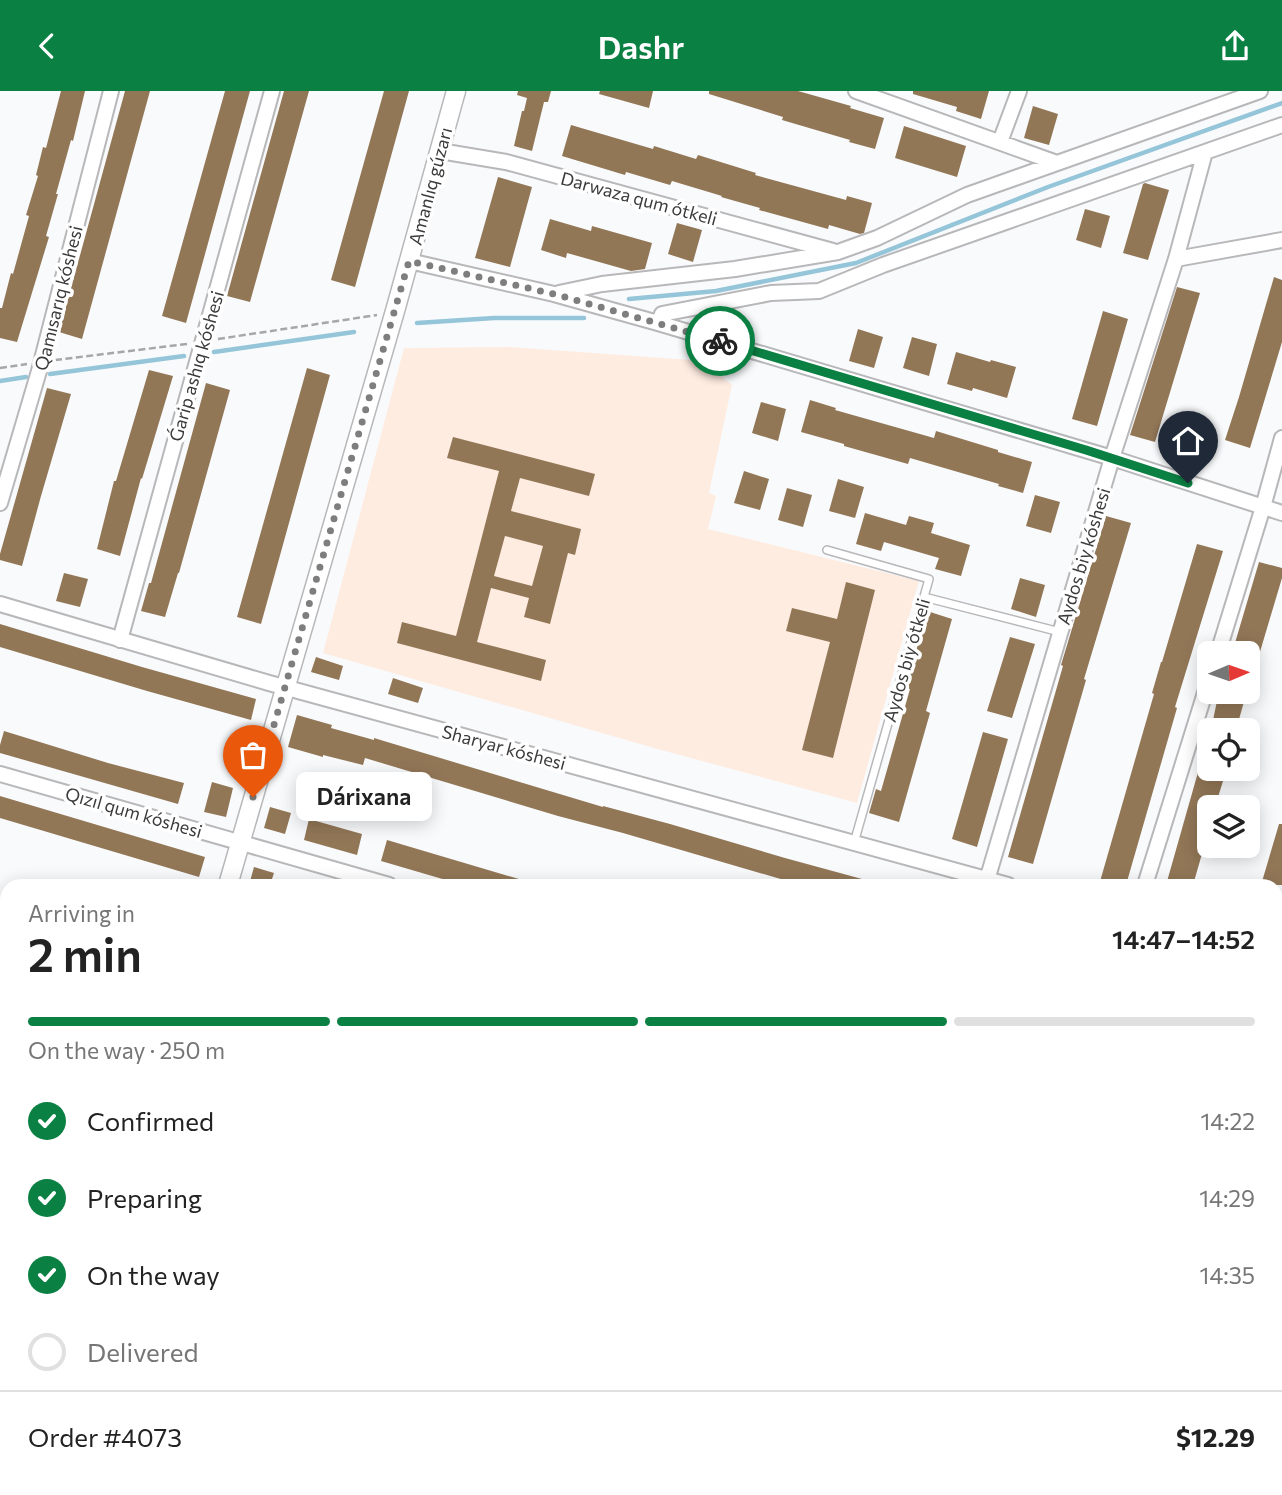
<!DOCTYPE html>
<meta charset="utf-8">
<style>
:root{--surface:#fff;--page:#f6f6f6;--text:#222;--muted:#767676;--line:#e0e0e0;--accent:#0b8043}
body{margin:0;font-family:Commissioner,sans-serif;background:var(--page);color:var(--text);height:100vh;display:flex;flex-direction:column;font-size:26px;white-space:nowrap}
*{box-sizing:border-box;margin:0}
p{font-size:23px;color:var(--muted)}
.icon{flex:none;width:38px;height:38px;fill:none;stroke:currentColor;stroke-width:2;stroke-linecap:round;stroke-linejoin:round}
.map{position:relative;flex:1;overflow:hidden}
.drawer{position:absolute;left:0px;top:788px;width:1283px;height:618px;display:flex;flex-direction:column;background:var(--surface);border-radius:21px 21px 0 0;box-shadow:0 4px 18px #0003}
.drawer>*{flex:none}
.needle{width:46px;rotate:88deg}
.controls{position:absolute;left:1197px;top:550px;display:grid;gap:14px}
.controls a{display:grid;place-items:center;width:63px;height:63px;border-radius:10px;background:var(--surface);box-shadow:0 4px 18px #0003;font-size:35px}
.pin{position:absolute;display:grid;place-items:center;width:60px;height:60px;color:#fff;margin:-72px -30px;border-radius:50% 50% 50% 0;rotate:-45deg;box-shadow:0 0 7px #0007}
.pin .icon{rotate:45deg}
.courier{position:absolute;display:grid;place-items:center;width:70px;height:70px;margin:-35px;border:5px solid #0b8043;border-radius:50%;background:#fff;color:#222;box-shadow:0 2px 9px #0007}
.bubble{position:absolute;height:49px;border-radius:10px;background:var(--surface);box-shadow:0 4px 18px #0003;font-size:23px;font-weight:600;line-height:49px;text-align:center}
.summary em{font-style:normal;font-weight:600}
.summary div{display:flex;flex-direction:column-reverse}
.summary{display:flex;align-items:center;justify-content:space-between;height:119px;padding:0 28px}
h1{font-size:46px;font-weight:600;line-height:52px}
.bar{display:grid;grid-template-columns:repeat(4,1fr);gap:10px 7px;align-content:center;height:84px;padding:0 28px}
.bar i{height:9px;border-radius:5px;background:var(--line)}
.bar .active{background:var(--accent)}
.bar p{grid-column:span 4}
.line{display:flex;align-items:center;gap:18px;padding:0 28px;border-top:2px solid var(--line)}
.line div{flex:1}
ol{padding:0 28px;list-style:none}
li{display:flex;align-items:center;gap:21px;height:77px}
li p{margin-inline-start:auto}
li .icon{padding:7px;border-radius:50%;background:var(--accent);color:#fff;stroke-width:4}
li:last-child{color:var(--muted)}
li i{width:38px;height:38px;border:4px solid var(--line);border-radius:50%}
header{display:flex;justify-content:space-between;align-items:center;height:91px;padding:0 28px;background:var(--accent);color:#fff;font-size:32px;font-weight:600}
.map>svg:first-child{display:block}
.education{fill:#feece1}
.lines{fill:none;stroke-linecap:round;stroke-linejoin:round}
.stream{stroke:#95c5d9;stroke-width:4.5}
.building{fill:#927757;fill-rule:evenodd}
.service-casing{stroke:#b8b8ba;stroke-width:10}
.minor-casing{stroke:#b8b8ba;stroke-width:18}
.tertiary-casing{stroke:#b8b8ba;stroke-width:21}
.path{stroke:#a7a7a9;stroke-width:2.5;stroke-dasharray:7 3.5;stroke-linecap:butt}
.service{stroke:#fff;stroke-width:7}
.minor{stroke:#fff;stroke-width:14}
.tertiary{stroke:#fff;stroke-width:18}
.done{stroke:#7e7e7f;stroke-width:7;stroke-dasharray:0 12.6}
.route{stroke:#0b8043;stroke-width:9}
.labels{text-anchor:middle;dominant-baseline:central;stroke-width:7;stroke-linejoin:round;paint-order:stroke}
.street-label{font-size:18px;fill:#3b3b3c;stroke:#fff}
</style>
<header><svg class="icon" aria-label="back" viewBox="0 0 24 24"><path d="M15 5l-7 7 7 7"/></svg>Dashr<svg class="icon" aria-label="share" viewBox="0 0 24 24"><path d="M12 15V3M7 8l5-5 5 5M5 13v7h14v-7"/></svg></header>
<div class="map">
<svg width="1282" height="1404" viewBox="0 0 1282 1404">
<rect width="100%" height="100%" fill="#f9fafc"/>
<path class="education" d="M510,256L719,271L717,282L732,294L709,402L716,405L708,438L919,490L857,712L654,657L323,562L404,257Z"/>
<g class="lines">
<path class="stream" d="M629,208L716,200L856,172L1048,96L1282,12
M417,232L494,227H584
M214,261L354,241
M50,283L184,265
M0,290L26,286"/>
</g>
<path class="building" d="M61,0H85L73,50L71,49L56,103H58L46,145L49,146L17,251L0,247V217H2L11,182L13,183L29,125L26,124L38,85L36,84L43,56L46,57Z
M125,0H150L82,248L59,241Z
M225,0H250L186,232L162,225Z
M284,0H309L250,211L227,205Z
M384,0H409L355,196L331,189Z
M518,0H551L548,11H544L532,60L514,55L522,20H524L527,7L517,4Z
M600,0H653L649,17L599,3Z
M709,0H798L851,15L850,17L884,27L875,58L849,51L850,49L782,29L783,26L709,3Z
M913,0H989L981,28L956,20L957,16L913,3Z
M1033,15L1058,23L1049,54L1024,47Z
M571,34L653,58L654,55L696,68L698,64L756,82L755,84L846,109L847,105L872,112L864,142L860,143L829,134L828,138L759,119L760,117L721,106L722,105L672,90L670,94L626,81L625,84L562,65Z
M904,35L966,55L957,86L895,67Z
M498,86L532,96L510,176L475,167Z
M1145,92L1169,99L1148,169L1123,162L1143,93Z
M1085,118L1110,125L1101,157L1076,149Z
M550,128L591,140L592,135L652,152L645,178L631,180L567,162L566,167L541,159Z
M677,132L702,139L693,171L668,163Z
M1274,186L1282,189V251L1250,357L1225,349L1239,306Z
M1177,196L1200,202L1155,351L1130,344Z
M730,220L724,237L701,230L703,225Z
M1103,220L1128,228L1097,335L1072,328Z
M858,238L883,246L874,277L849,270Z
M912,246L937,253L929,285L903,277Z
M956,261L990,271L991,269L1016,276L1007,307L973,297L972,300L947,293Z
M307,277L330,284L261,533L237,526Z
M149,279L173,285L142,388L141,387L120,465L97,458L114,390H116Z
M206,292L230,299L179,482H178L165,526L141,520L149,492H151Z
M47,297L71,303L41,405L22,475L0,469V463Z
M810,309L836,317L835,319L934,347L936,340L998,359V361L1032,371L1023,402L998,395L999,393L910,367L908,373L844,355V353L801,341Z
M761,311L786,318L778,350L752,342Z
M453,346L595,383L589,405L520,387L511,420L581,438L575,464L568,462L550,533L524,526L529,507L491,497L477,551L546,569L541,590L397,552L402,531L456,545L499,380L447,367ZM505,445L543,455L532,495L494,485Z
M744,380L769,388L760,419L734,412Z
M838,388L864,396L855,427L829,420Z
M787,397L812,404L803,436L778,429Z
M1035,404L1060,411L1051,442L1026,435Z
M865,422L906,434L909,425L934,432L931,442L970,454L961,485L935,478L939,467L884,451L881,460L856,453Z
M1106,425L1131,432L1084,588L1086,589L1033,773L1008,766L1063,575L1061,574Z
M1197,453L1223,460L1175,616L1177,617L1126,794H1099L1154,603L1152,602L1161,571H1162Z
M1259,471L1282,477V487L1251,591H1248V562H1232Z
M64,482L88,488L80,516L56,510Z
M1020,487L1045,494L1036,526L1011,518Z
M846,491L875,499L833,667L802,659L830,551L786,540L792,517L837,528Z
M927,520L952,528L926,620L930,622L899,731L869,722L876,698L881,700L910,598L906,597Z
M0,533L142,576L256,608L251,629L147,600L0,556Z
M1010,546L1035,553L1012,627L987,620Z
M316,566L343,575L339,589L311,581Z
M393,587L423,597L418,612L388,603Z
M1219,600H1247L1236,639H1211Z
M297,624L332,634L331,637L374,649V647L603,716V715L670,733L785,767L873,791L872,794H801L623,742L558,725L365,667L363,674L323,664V666L288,656Z
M4,640L108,672L184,692L178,713L0,662V654Z
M983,641L1008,648L977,756L952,748Z
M1206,653H1209V677H1227L1215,716H1209V743L1208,742L1193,794H1166Z
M212,691L233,697L226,726L204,721Z
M0,705L205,766L199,786L0,727Z
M270,716L291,722L285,743L264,737Z
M309,728L362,743L357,764L304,749Z
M1279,733H1282V794H1261Z
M387,749L529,791V794H463L381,770Z
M254,776L274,782L270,794H249Z"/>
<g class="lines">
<defs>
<path id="service" d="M827,459L929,488L854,752
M924,506L1060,541"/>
<path id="minor" d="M856,0L1057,72
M1000,51L1019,0
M440,60L506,71L833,160
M1176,168L1282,149
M409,170L554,203L658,232L1112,367L1282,422
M559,202L602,193L735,178L838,161L877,147L967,104L1260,0
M658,232L662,223L771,202L819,200L883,174L1282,34
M0,412L39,280L111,0
M0,513L269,592L1008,794
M120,549L272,0
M1218,562L1263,416L1282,347
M0,683L389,794
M987,789L1112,367L1176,168L1205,61
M1145,794L1209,589
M0,847L7,849
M1276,869L1282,870
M0,1012L7,1014
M1276,1052L1282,1053
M0,1175L7,1177
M1276,1215L1282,1217
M1276,1354L1282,1331
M1276,1375L1282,1377
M776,1398L796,1404
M1261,1404L1263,1398"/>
<path id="tertiary" d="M228,794L395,220L456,0
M55,1404L57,1398"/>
</defs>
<use href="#service" class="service-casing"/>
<use href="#minor" class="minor-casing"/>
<use href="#tertiary" class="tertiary-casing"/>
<path class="path" d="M218,248L377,224
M55,269L187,253
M0,277L27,273"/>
<use href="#service" class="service"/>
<use href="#minor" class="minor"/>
<use href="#tertiary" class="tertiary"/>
</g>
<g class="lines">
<path class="done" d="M253,706L409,170L554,203L720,250"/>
<path class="route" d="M720,250L1086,359L1188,392"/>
</g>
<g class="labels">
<g class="street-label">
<text transform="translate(430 95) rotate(-75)">Amanlıq gúzarı</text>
<text transform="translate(639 107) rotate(15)">Darwaza qum ótkeli</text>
<text transform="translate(58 207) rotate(-76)">Qamısarıq kóshesi</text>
<text transform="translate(196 275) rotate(-74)">Ǵarip ashıq kóshesi</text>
<text transform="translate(1083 465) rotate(-73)">Aydos biy kóshesi</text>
<text transform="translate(906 569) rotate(-74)">Aydos biy ótkeli</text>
<text transform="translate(504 656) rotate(15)">Sharyar kóshesi</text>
<text transform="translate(134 721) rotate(16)">Qızıl qum kóshesi</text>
</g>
</g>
</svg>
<div class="controls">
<a><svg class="needle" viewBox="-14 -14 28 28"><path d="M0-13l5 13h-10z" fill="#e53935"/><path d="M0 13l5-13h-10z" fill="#767676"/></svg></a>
<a><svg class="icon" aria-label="locate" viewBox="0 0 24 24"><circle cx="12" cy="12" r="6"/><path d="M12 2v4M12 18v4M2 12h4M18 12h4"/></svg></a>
<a><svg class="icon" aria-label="layers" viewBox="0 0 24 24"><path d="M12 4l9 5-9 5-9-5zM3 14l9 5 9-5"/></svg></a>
</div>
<div class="pin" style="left:253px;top:706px;background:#ea580c"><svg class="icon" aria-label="bag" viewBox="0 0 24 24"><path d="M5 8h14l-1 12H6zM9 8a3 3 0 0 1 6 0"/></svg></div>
<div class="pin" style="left:1188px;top:392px;background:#1f2937"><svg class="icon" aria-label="home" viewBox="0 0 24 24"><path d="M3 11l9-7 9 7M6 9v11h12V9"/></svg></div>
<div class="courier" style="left:720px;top:250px"><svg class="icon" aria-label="bike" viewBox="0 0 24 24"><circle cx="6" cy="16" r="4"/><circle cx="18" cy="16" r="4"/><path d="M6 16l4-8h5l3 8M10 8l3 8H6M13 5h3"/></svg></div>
<div class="bubble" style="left:296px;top:681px;width:136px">Dárixana</div>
<section class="drawer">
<div class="summary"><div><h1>2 min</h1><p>Arriving in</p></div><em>14:47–14:52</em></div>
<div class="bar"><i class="active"></i><i class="active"></i><i class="active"></i><i></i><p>On the way · 250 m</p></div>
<ol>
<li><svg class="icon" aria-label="check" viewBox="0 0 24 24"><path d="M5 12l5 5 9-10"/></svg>Confirmed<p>14:22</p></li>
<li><svg class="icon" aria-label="check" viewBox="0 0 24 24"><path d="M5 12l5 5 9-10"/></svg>Preparing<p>14:29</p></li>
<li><svg class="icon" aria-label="check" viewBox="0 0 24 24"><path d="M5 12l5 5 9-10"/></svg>On the way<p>14:35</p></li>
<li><i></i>Delivered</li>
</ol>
<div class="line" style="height:91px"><div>Order #4073</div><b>$12.29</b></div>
</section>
</div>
